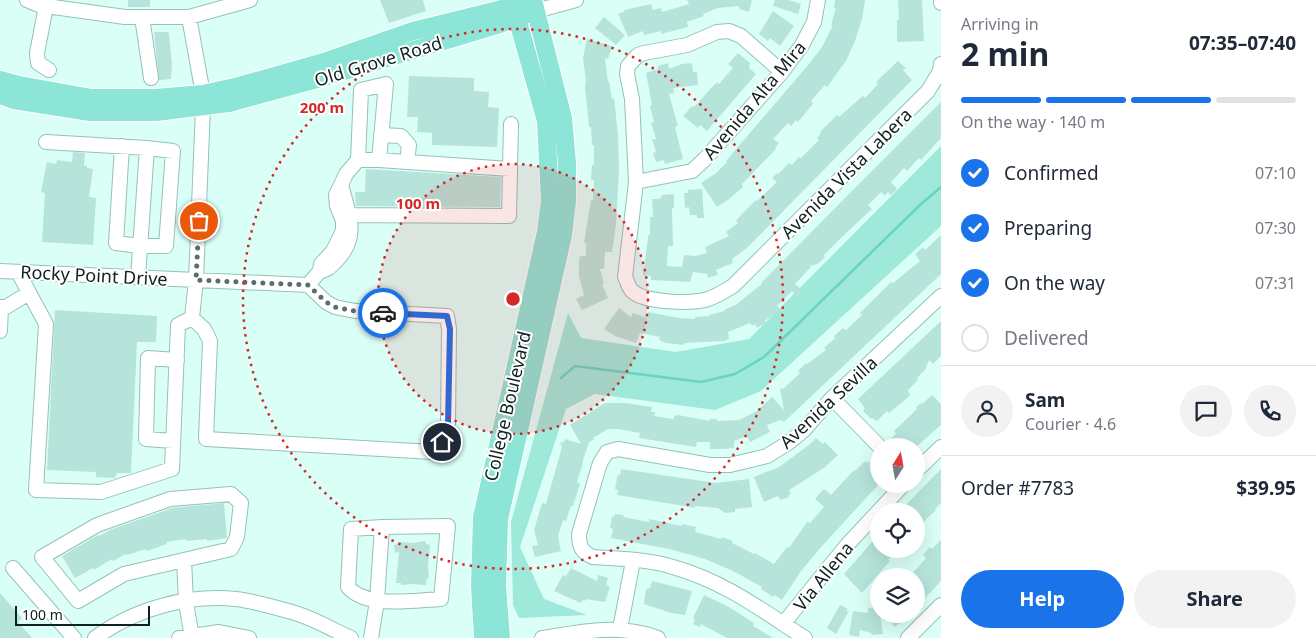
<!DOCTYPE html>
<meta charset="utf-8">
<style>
:root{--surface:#fff;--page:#f2f2f3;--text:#1f2937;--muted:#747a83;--line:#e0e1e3;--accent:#1a73e8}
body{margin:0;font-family:"Noto Sans",sans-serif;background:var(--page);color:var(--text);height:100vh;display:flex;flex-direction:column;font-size:19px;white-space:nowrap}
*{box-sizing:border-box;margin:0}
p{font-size:16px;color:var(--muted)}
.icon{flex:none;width:28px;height:28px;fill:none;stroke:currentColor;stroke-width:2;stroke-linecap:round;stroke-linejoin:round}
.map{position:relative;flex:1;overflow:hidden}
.panel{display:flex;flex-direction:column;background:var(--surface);width:375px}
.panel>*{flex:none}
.needle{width:32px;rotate:11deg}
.fabs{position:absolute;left:870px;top:438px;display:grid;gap:10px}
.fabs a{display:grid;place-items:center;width:55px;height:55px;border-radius:50%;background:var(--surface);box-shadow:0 5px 20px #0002;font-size:25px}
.scale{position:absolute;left:15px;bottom:12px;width:135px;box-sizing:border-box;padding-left:5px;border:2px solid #10221f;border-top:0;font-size:14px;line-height:18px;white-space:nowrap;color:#10221f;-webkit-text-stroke:4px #fff;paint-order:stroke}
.pin{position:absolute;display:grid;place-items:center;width:42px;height:42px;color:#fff;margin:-21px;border:2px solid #fff;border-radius:50%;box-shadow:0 1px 5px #0007}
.courier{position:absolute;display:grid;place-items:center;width:50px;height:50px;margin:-25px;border:4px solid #1a73e8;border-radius:50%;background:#fff;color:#222;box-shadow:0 1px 6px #0007}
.summary em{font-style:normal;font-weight:700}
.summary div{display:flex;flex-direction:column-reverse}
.summary{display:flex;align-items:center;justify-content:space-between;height:85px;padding:0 20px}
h1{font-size:32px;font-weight:700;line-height:38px}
.bar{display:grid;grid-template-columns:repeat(4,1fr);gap:8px 5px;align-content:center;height:60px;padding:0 20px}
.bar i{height:6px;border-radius:4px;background:var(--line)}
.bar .on{background:var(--accent)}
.bar p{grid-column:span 4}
.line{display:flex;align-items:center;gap:12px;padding:0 20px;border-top:1px solid var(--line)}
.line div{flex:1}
.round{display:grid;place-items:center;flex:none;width:52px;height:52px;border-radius:26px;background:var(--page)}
ol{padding:0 20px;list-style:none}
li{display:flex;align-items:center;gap:15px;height:55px}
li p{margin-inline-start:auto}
li .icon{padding:5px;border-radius:50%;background:var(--accent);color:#fff;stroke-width:4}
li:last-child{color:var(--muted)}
li i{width:28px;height:28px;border:2px solid var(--line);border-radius:50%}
.cta{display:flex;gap:10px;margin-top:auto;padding:10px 20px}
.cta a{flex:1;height:58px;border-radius:30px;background:var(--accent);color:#fff;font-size:20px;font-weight:700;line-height:58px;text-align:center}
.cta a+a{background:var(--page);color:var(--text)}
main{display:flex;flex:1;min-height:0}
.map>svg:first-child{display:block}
.green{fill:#9fe9da}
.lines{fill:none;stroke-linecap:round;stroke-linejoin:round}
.stream{stroke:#68d4c1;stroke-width:2.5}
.building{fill:#b6e4da}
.minor-casing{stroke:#94c2b8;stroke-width:16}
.major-casing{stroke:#fff;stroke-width:20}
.minor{stroke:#fff;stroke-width:14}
.major{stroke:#8de5d7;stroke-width:18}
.done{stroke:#576f6b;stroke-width:5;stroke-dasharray:0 9}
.route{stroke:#1a73e8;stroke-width:6}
.ring{fill:none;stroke:#d62828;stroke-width:2.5;stroke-dasharray:2.5 5}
.labels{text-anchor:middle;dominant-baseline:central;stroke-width:4;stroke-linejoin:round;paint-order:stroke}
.street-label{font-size:18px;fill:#10221f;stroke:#fff}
.centre{fill:#d62828;stroke:#fff;stroke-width:2.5}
.ring-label{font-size:15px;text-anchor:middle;font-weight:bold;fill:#d62828;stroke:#fff;stroke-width:4;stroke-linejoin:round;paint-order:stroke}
</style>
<main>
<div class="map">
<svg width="941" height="638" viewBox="0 0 941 638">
<rect width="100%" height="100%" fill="#dafff7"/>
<path class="green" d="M941,146V226L761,391L715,410L595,394L566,409L520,547L544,599L587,615L519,618L513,605L511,522L568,313L581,338L676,352L749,339Z"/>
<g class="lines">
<path class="stream" d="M561,378L575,366L701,382L735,374L764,357L920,205L941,187"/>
</g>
<path class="building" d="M128,0H150V7H128Z
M380,0H423L426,11L389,23Z
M687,0H752L749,12L739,9V6L718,8L703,14L704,16L687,22L688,27L661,34V31L644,35L643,31L628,37L618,14L625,11L624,10L651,4L653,10L661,8L662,12L689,4Z
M775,0H789L801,4L798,14L773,6Z
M835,0H865L862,19L855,41L846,61L827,87L825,85L811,101L813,104L798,122L796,120L791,126L788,123L773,139L779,143L775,148L776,149L742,184L743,187L728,200L717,207L701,183L715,174L727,162L726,161L737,148L809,64L822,47L833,25H831L836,8H834Z
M898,0H922L924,41L897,42V20H899Z
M773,11L794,26L780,46L770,38L768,41L759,34Z
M604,17L625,35L616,45L595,28Z
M154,32H168L169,34L172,64L171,79L159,80Z
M587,39L612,46L608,59L605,58L608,82L609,81L612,99L614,98L618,134L619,170L616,224L612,252H605L604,269H600L604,284L602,285L608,298L582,310L576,299L584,295L579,276V262L580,256H586V243H584L591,200H593L594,180H591L592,165H594V145H592L591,127H589L585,87L586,81L583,58Z
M738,53L750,63L749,68L756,74L707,131L700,125L698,128L683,116L692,106L694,107L713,86L718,82L719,84L733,68L728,64Z
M898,61L906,68L903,70L912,80L747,248L732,259L733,263L716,270L718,275L708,278L707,274L693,272L690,282L651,280V276L643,275L648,239V235H650V217H653L652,199H660L662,195L674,194V208H672L673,246H668L667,266L682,267L684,255L696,256L707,253L705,247L729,236L726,232L738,223L736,221L740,216L756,200L757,201L777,182L772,178L777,173L778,174L789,163L792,165L799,157L801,158L819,140L817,138L821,133L820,132L837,115L839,117L858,100L863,96L865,98L878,84L876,82Z
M668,63L669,69L682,64L692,63L693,72H697L698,85L673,88L674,93L669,94L678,126L675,127L683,159L665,164L664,160L656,162L653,153L656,152L652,139H656L651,123L654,122L650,106L652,105L646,73L658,69V66Z
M409,76L474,78V91L489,92L488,107L499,108L497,147L432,145V133L417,132L418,117H407Z
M941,102V138L921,160L919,158L907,171L904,168L891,182L897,189L891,195L888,192L885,196L881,192L868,205L872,209L842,237L824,255L825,257L818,264L810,266L811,267L795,284L803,291L797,297L792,291L777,306L780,309L765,321L766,323L757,328L755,324L752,326L750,323L728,332L729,339L724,341L685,343L684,345L666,343L659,340L660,337L640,333L636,343L615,336L604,329L619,308L631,317L633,313L647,318L648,312L679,318L695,319V317L710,316L709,315L725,311L724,310L738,304V303L762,284L761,283L845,198Z
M73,152L85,153L84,166H87V168L93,169L89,197L96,198L93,245L42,242L45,193L41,192L47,162L56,164L57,160L72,162Z
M366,169L501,177L500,207L356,206L355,192H365Z
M702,189L704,218H697V215H690L689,207L685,208L684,193H688V190Z
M941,235V274L784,422L780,420L767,425L770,432L750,442L747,436L734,441V448L723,449H710V442H697L696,447L639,438L640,433L618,429H608L593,438L594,440L589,442L582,463H583L577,482L580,484L573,506H571L566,521L563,520L558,536L561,551L535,557L532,546L538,545L534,530L542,503L546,504L562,447L560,443L564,442L565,439L581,444L570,425L605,403H626L652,407L651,412H655L654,416L674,419V416L678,415L710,421V419H717V421L739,420L757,411L772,397L784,410L780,388L783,389L800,373L798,371L806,363L807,364L826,350L824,348L835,338L834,336L843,328L846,330L862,315L860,313L891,282L893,283L920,261L915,254L923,247L925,250Z
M55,310L157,316L156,342H137L131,473H117L115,478L96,477V472L47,470Z
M941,321V356L933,364L929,360L925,370L917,378L918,380L908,390L910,395L906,399L889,413L887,411L877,421L872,418L871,419L863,411L865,408L858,399Z
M932,395L941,404V425L917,446H897L890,439L896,434L894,431L917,409L916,407L921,403L922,404Z
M816,438L823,444L825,442L838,455L824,468L789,490L791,494L789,495V497L780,500L778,496L764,502L754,477L779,467L809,445Z
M865,461L867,463L869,461L878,469L875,472L879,475V484L822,546L801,571L782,600L775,595L773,597L761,589L762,587L733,571L705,559L669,549L611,538L613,529L610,528L612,516L614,517L615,514L624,515L623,517L649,522V519L682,526V524L696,527L695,532L721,539L722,537L733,541L732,543L754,554L755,553L774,564L787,547L789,548L807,522L810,523L824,507L815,499L819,494L824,489L831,495L854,470L855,471Z
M621,469L716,483L749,479L752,507L735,509V512L725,513L718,508L695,506V508L690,507L617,495L618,490L615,489L617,478L618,475H620Z
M941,469V503L935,509L936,510L916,529V511H900Z
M224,503L227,538L207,541V539L186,541V539L166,542L167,544L147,551L146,549L127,555L126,554L113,561L112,559L94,570L93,568L75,578L62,556L98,535L99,536L110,530L172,508Z
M879,534V549H898L888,560L890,561L862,593L844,574Z
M941,540V581L916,608V576H910L926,558L923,555L930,547L932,549Z
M425,541L426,544L430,545L428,567L429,579L427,578L426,585L411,584L401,585V583H396L399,552L395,553L394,545L399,544L400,542L413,543Z
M571,568L597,581L598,575L608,578L606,584L610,587L605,602L586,599L585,601L582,600L581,603L554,591L563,575L566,576Z
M652,581L692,591L685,615L671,613L644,604L646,589L650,588Z
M0,593L22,618L18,622L32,638H0Z
M704,595L729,607L754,623L753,626L773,638H727L701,624L700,627L693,624L695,620L693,618Z
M840,605L848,609L846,611H849L836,634L827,628Z
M879,607L883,634L872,635L871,633L860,630L859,637L849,635L853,611L868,613V608Z
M886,614H898L902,622L894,627Z"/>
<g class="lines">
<defs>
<path id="minor" d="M27,0L39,5L125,17H189L250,0
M941,0V3
M46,6L37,53L38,63L49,70
M536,11L576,0
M142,17L151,78
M782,72L741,36L729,31L717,32L687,45L644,53L638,55L628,66L627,74L632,99L636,182L625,277C627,281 629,288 632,291C645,303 692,304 708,299C717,296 725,291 733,286L928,91L940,71L941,64
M381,135L401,136L409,145L407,162
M46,142L147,148L138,277
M122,146L116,243L140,246H166L173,151L147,148
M510,169L511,124
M636,182L692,171L705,159L782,72L802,45L814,22L818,0
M341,185L346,174L358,160L361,90L386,84L379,160H358
M341,215L509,216L510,169L379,160
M0,271L308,285
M18,272L46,324L36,490L101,492L172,469L178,325L192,318L196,280L203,107V94L189,17
M308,285L320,271L321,264L333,251L343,231V221L337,206L336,195L341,185C349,214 360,237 336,261C330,267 328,270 320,271
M0,307H6L29,293
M192,318L204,329L210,341L206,439L433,452L442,442L448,424L449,329L447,316L355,311L335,307L326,302L308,285
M0,331L1,307
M832,398L879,446
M173,441L146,439L148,358L177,360
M916,471L941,447
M448,526L441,599C414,600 367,609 348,587L351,529L382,527Z
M184,560L124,574L78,601L42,557L97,525L170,499L231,494L241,503L237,537L231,549L184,560L186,602L192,638
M13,568L74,638
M783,624L847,545L904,484
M620,629L633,561
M95,638C134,609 188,594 236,599C254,601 277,608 295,613C315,619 333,630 351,638
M179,638L219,632L249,638
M371,638L377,601L382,527
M542,638C583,632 617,623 658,638
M805,638C760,609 725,582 673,567C648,559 619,559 593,557C581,552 579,546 579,534L600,463L607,452L618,449L710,465H730L767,456L788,443L804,430L832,398L941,296
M908,638L941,605"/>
<path id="major" d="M0,80L19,85L92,98H156L203,94L239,86L324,62L413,31L526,3
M0,95L14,100L90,112H156L229,103L328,76L497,25L527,14
M483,638L480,586L482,517L546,232L550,200L546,121L512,0
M501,638L497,586L499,519L563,235L567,201V163L563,118L533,0"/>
</defs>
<use href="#minor" class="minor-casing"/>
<use href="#major" class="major-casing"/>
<use href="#minor" class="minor"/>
<use href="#major" class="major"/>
</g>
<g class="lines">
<path class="done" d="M199,221L196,280L308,285L326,302L335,307L355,311L383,313"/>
<path class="route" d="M383,313L447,316L450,329L448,424L442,442"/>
</g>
<circle cx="513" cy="299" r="135" fill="#d62828" fill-opacity=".12"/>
<g class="ring">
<circle cx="513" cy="299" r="135"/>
<circle cx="513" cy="299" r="270"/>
</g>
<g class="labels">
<g class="street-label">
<text transform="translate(378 61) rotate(-17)">Old Grove Road</text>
<text transform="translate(754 100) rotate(-50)">Avenida Alta Mira</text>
<text transform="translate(846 173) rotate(-45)">Avenida Vista Labera</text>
<text transform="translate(94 275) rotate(3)">Rocky Point Drive</text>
<text transform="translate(828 402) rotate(-43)">Avenida Sevilla</text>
<text transform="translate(507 406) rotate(-77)">College Boulevard</text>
<text transform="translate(823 576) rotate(-51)">Via Allena</text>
</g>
</g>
<circle cx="513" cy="299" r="8" class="centre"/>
<g class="ring-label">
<text x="322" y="113">200 m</text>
<text x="418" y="209">100 m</text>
</g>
</svg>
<div class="fabs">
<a><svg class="needle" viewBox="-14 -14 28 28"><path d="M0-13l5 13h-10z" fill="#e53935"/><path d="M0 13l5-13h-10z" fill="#747a83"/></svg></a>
<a><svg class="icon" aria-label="locate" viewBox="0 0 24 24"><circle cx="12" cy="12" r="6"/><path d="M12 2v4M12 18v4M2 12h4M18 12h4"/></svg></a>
<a><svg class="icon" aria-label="layers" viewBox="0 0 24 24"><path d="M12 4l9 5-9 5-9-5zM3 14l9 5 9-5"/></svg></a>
</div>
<div class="scale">100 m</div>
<div class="pin" style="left:199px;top:221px;background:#ea580c"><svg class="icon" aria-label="bag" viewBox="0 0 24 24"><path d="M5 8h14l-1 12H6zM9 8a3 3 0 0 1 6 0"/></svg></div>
<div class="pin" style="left:442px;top:442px;background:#1f2937"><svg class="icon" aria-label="home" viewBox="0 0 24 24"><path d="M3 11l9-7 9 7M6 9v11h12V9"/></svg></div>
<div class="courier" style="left:383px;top:313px"><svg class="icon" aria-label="car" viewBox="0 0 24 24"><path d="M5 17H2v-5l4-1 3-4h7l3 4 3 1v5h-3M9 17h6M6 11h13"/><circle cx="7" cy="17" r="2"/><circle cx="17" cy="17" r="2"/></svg></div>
</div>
<section class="panel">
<div class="summary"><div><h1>2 min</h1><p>Arriving in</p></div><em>07:35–07:40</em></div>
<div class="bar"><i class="on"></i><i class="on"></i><i class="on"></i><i></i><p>On the way · 140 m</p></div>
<ol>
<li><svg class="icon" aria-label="check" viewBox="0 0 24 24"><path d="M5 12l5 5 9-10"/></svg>Confirmed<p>07:10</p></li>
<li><svg class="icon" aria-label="check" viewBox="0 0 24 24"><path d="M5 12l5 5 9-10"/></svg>Preparing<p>07:30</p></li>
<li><svg class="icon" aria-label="check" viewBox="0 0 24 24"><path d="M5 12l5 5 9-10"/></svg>On the way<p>07:31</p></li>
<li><i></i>Delivered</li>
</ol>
<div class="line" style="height:90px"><a class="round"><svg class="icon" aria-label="person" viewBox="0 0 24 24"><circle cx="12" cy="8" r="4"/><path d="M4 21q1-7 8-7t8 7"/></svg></a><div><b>Sam</b><p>Courier · 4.6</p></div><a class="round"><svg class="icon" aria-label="chat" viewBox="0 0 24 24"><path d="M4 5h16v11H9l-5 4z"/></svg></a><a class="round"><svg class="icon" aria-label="phone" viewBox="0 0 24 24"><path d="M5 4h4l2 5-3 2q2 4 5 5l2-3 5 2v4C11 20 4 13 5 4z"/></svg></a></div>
<div class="line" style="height:65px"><div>Order #7783</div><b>$39.95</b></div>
<div class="cta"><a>Help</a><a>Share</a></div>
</section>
</main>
